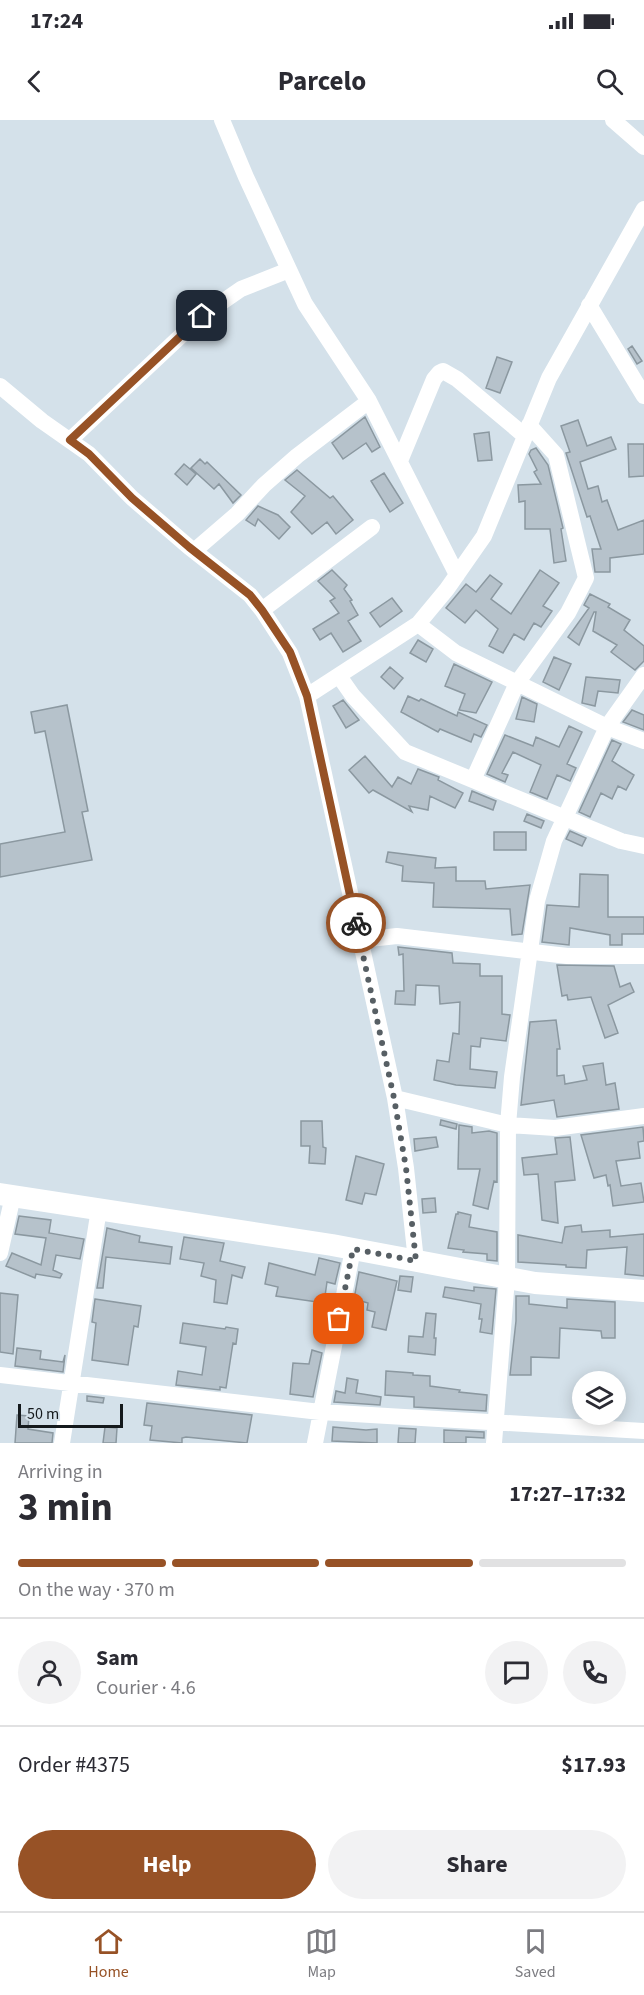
<!DOCTYPE html>
<meta charset="utf-8">
<style>
:root{--surface:#fff;--page:#f2f2f3;--text:#2b2b33;--muted:#7c7c81;--line:#e1e1e2;--accent:#975226}
body{margin:0;font-family:"Source Sans 3",sans-serif;background:var(--page);color:var(--text);height:100vh;display:flex;flex-direction:column;font-size:22px;white-space:nowrap}
*{box-sizing:border-box;margin:0}
p{font-size:20px;color:var(--muted)}
.icon{flex:none;width:33px;height:33px;fill:none;stroke:currentColor;stroke-width:2;stroke-linecap:round;stroke-linejoin:round}
.map{position:relative;height:1323px;overflow:hidden}
.sheet{display:flex;flex-direction:column;background:var(--surface);flex:1}
.sheet>*{flex:none}
.tools{position:absolute;left:572px;top:1251px;display:grid;gap:12px}
.tools a{display:grid;place-items:center;width:54px;height:54px;border-radius:50%;background:var(--surface);box-shadow:0 3px 15px #0003;font-size:30px}
.scale{position:absolute;left:18px;bottom:15px;width:105px;box-sizing:border-box;padding-left:6px;border:3px solid #14191c;border-top:0;font-size:16px;line-height:21px;white-space:nowrap;color:#14191c;-webkit-text-stroke:4px #d4e1ea;paint-order:stroke}
.pin{position:absolute;display:grid;place-items:center;width:51px;height:51px;color:#fff;margin:-26px;border-radius:12px;box-shadow:0 3px 9px #0006}
.courier{position:absolute;display:grid;place-items:center;width:60px;height:60px;margin:-30px;border:4px solid #975226;border-radius:50%;background:#fff;color:#222;box-shadow:0 2px 8px #0007}
.head em{font-style:normal;font-weight:700}
.head div{display:flex;flex-direction:column-reverse}
.head{display:flex;align-items:center;justify-content:space-between;height:102px;padding:0 18px}
h1{font-size:39px;font-weight:700;line-height:45px}
.bar{display:grid;grid-template-columns:repeat(4,1fr);gap:9px 6px;align-content:center;height:72px;padding:0 18px}
.bar i{height:8px;border-radius:4px;background:var(--line)}
.bar .current{background:var(--accent)}
.bar p{grid-column:span 4}
.line{display:flex;align-items:center;gap:15px;padding:0 18px;border-top:2px solid var(--line)}
.line div{flex:1}
.round{display:grid;place-items:center;flex:none;width:63px;height:63px;border-radius:32px;background:var(--page)}
.primary-button{display:flex;gap:12px;margin-top:auto;padding:12px 18px}
.primary-button a{flex:1;height:69px;border-radius:36px;background:var(--accent);color:#fff;font-size:24px;font-weight:700;line-height:69px;text-align:center}
.primary-button a+a{background:var(--page);color:var(--text)}
.status{display:flex;justify-content:space-between;align-items:center;height:42px;padding:0 30px;background:var(--surface);direction:ltr}
.status svg{height:16px;fill:currentColor}
header{display:flex;justify-content:space-between;align-items:center;height:78px;padding:0 18px;background:var(--surface);font-size:27px;font-weight:700}
.dock{display:flex;justify-content:space-around;align-items:center;height:84px;border-top:2px solid var(--line);background:var(--surface);font-size:16px;color:var(--muted)}
.dock a{display:grid;justify-items:center;gap:3px}
.dock .current{color:var(--accent)}
.map>svg:first-child{display:block}
.building{fill:#b6c2cb;stroke:#8b98a0;stroke-width:1.5}
.lines{fill:none;stroke-linecap:round;stroke-linejoin:round}
.minor{stroke:#fff;stroke-width:16}
.secondary{stroke:#fff;stroke-width:22}
.done{stroke:#575f64;stroke-width:6;stroke-dasharray:0 10.8}
.route{stroke:#975226;stroke-width:8}
</style>
<div class="status"><b>17:24</b><svg viewBox="0 0 49 12"><path d="M0 12V9h3v3zM5 12V6h3v6zM10 12V3h3v9zM15 12V0h3v12zM26 1h20v11H26zM47 4h2v5h-2z"/></svg></div>
<header><svg class="icon" aria-label="back" viewBox="0 0 24 24"><path d="M15 5l-7 7 7 7"/></svg>Parcelo<svg class="icon" aria-label="search" viewBox="0 0 24 24"><circle cx="10" cy="10" r="6"/><path d="M15 15l6 6"/></svg></header>
<div class="map">
<svg width="644" height="1323" viewBox="0 0 644 1323">
<rect width="100%" height="100%" fill="#d4e1ea"/>
<path class="building" d="M632,226L642,241L637,244L628,229Z
M497,237L512,242L500,273L486,268Z
M365,297L380,327L372,332L366,323L343,339L332,323Z
M578,300L587,326L611,317L616,329L580,342L588,369L598,366L602,382L607,380L618,410L644,400V434L610,438V452H595L592,429H601L590,396L587,397L566,333L570,332L561,306Z
M489,312L492,340L478,341L474,314Z
M628,324H644V356L629,357Z
M536,328L548,345L563,408L561,409L566,441L554,443L550,409H525V381L519,382L518,365L541,364L534,352L537,350L529,334L531,330Z
M200,339L205,344L207,342L241,375L233,383L219,364L214,369L191,348Z
M184,344L196,354L187,365L175,354Z
M297,350L330,378L333,376L353,400L336,414L327,402L312,414L291,392L305,376L285,360Z
M384,353L403,383L390,392L371,361Z
M258,386L278,395L290,407L279,419L258,399L255,406L246,400Z
M332,450L347,465L344,469L352,480L350,481L358,495L348,501L361,521L343,532L331,513L320,520L313,509L339,493L330,481L335,478L318,461Z
M540,450L559,463L543,486L552,491L541,507L534,503L524,520L514,514L503,533L489,526L498,509L476,490L465,503L446,488L466,464L476,472L490,455L502,464L491,479L511,494Z
M590,474L610,484L608,487L630,500L624,510L644,526V541L635,550L611,532L617,525L593,511L596,492H594L579,525L568,517L589,488L584,485Z
M392,478L402,491L380,507L370,493Z
M418,520L433,529L426,542L410,533Z
M554,537L571,544L559,570L543,562Z
M454,544L492,562L476,593L459,590L465,574L445,566Z
M390,547L403,558L394,569L381,557Z
M586,557L620,560L618,573L598,571L595,586L582,583Z
M408,576L419,581L421,579L457,596L458,592L487,605L481,617L474,614L471,622L440,609L438,612L401,592Z
M522,577L537,584L534,602L516,599Z
M343,580L359,600L346,608L333,586Z
M67,585L88,691L82,692L92,740L0,757V724L65,712L45,611L35,613L31,592Z
M632,590L644,595V610L623,602Z
M569,606L582,612L567,644L576,648L570,661L557,655L547,679L530,672L541,645L513,632L502,653L508,655L505,662L487,654L505,615L533,626L536,617L559,627Z
M612,620L621,624L612,641L634,655L626,670L618,666L612,679L601,673L590,697L579,692Z
M365,636L392,667L398,657L411,664L418,649L439,657L438,660L463,673L455,688L430,676L428,690L409,686L412,692L373,670L369,673L349,650Z
M472,671L496,681L493,690L469,681Z
M527,694L544,701L541,708L524,701Z
M570,711L586,718L582,726L566,719Z
M494,712H526V730H494Z
M388,732L436,738L435,748L456,747V761H485L486,769L530,765L522,814L512,815L510,789L433,787L434,763L402,761L403,746L386,742Z
M580,754L608,755V797H644V814H622V825H610V815L570,808L569,825L542,822L547,785L579,787Z
M398,827L452,833L453,843L480,844V856H502V894L510,895L506,921L481,918L480,927L471,926L470,949L497,952L495,968L456,965L434,960L437,940L449,942L453,913L459,914L460,882L440,884L439,866L416,865L415,885L395,884L396,871H404L403,834L399,835Z
M557,845L614,846L620,867L630,863L634,872L608,885L618,913L605,918L591,877L568,880L567,875L562,876Z
M556,900L560,929H557V956L564,955L565,964L587,960L583,946L603,943L606,965L615,963L619,989L557,997L554,980L521,985L530,902Z
M441,1000L457,1004L456,1009L440,1005Z
M301,1001H322L323,1027L326,1028L325,1044L309,1043L310,1026H301Z
M459,1005L472,1007V1013L489,1011L497,1013V1062L494,1061L488,1089L473,1085L480,1049H458Z
M643,1007L644,1021L638,1022L640,1038L616,1041L621,1066L641,1063L644,1082L613,1086L610,1065L608,1066L606,1055L594,1058L581,1015Z
M436,1017L438,1027L415,1031L414,1019Z
M570,1017L575,1060L555,1062L558,1103L542,1100L538,1054L524,1055L522,1038L557,1034L555,1018Z
M356,1036L384,1044L376,1075L365,1073L362,1084L346,1080Z
M435,1078L436,1092L423,1093L422,1079Z
M458,1092L471,1095L469,1107L497,1112V1141L487,1140V1134L463,1132L464,1130L448,1128L456,1094H458Z
M19,1096L51,1100L49,1113L84,1119L80,1139L56,1135L53,1150L62,1154L60,1158L36,1154L35,1158L6,1146L12,1133L41,1145L46,1118L15,1114Z
M581,1105L582,1112L610,1110V1117L644,1114V1156L625,1154L627,1127L587,1130L586,1148L566,1147V1145L518,1142V1115L562,1123L565,1107Z
M107,1108L140,1116L139,1122L172,1127L170,1144L106,1137L103,1168H97Z
M184,1117L224,1123L220,1141L245,1147L242,1158L232,1155L227,1184L214,1182L216,1160L201,1156L204,1143L180,1139Z
M319,1138L340,1143L335,1164L327,1162L324,1183L276,1176L278,1167L265,1164L269,1143L315,1155Z
M359,1152L397,1161L386,1210L372,1207L375,1192L367,1190L368,1183L354,1179Z
M400,1156L413,1157L411,1172L398,1170Z
M445,1167L474,1171V1167L496,1169L492,1214L480,1212L482,1199H479L481,1184L443,1177Z
M0,1173L18,1175L13,1234L0,1232Z
M516,1176H529V1184L567,1188V1179L615,1182V1218H602L601,1211L560,1208L559,1238L531,1237V1255H510L516,1201Z
M95,1179L141,1186L138,1207L134,1206L128,1245L92,1240L96,1203L92,1202Z
M426,1193L436,1194L434,1218H436L435,1235L408,1232L409,1216L423,1217Z
M183,1203L225,1209L226,1207L238,1209L236,1224L233,1223L226,1268L220,1267V1270L176,1265L178,1251L202,1255L206,1227L180,1223Z
M17,1228L41,1231L40,1239L63,1242L65,1235L63,1252L15,1246Z
M312,1230L322,1233L313,1277L290,1274L293,1243L309,1244Z
M386,1251L413,1253V1255L430,1256V1266L460,1270L459,1272L487,1275L486,1291L414,1287V1277L385,1275Z
M347,1258L358,1260L356,1273L381,1277L380,1285L334,1282L336,1271L345,1273Z
M87,1276L104,1278L103,1283L87,1281Z
M147,1283L252,1295L247,1323L186,1317L182,1318V1323L150,1320L152,1306L144,1305Z
M17,1295L29,1296L28,1309L53,1313L52,1323H15Z
M105,1307L117,1308L116,1323H103Z
M333,1307L366,1310L377,1309V1323L332,1321Z
M399,1308L416,1309L415,1323H398Z
M444,1310L484,1312V1318L466,1317V1323H444Z"/>
<g class="lines">
<path class="minor" d="M222,0L246,57L305,184L369,281L457,455
M613,0L644,27
M589,185L644,276
M0,266L42,301L89,334L132,378L189,427L250,475L262,490L290,533L307,576L395,978L406,1048L416,1141
M70,320L202,196L241,169L289,150
M400,341L434,259L439,253L443,251L457,259L525,316
M194,431L237,394L264,365L297,336L369,281
M262,490L372,407
M418,504L456,533L607,607L644,621
M339,556L353,576L405,632L621,721L644,726
M307,576L418,504L447,469L484,416L549,258L644,89
M473,660L517,563L568,493L586,458L556,335L529,305
M360,820L397,816L567,836H644
M395,978L508,1005L555,1008L644,996
M0,1133L13,1076
M0,1255L320,1292L644,1311
M62,1323L99,1089
M315,1323L353,1129
M494,1323L507,1158L508,1005L512,957L537,781L554,721L607,607L644,555"/>
<path class="secondary" d="M0,1074L332,1125L535,1163L644,1171"/>
</g>
<g class="lines">
<path class="done" d="M339,1199L353,1129L416,1141L406,1048L394,978L356,803"/>
<path class="route" d="M202,196L70,320L89,334L132,378L189,427L250,475L262,490L290,532L307,576L356,803"/>
</g>
</svg>
<div class="tools">
<a><svg class="icon" aria-label="layers" viewBox="0 0 24 24"><path d="M12 4l9 5-9 5-9-5zM3 14l9 5 9-5"/></svg></a>
</div>
<div class="scale">50 m</div>
<div class="pin" style="left:339px;top:1199px;background:#ea580c"><svg class="icon" aria-label="bag" viewBox="0 0 24 24"><path d="M5 8h14l-1 12H6zM9 8a3 3 0 0 1 6 0"/></svg></div>
<div class="pin" style="left:202px;top:196px;background:#1f2937"><svg class="icon" aria-label="home" viewBox="0 0 24 24"><path d="M3 11l9-7 9 7M6 9v11h12V9"/></svg></div>
<div class="courier" style="left:356px;top:803px"><svg class="icon" aria-label="bike" viewBox="0 0 24 24"><circle cx="6" cy="16" r="4"/><circle cx="18" cy="16" r="4"/><path d="M6 16l4-8h5l3 8M10 8l3 8H6M13 5h3"/></svg></div>
</div>
<section class="sheet">
<div class="head"><div><h1>3 min</h1><p>Arriving in</p></div><em>17:27–17:32</em></div>
<div class="bar"><i class="current"></i><i class="current"></i><i class="current"></i><i></i><p>On the way · 370 m</p></div>
<div class="line" style="height:108px"><a class="round"><svg class="icon" aria-label="person" viewBox="0 0 24 24"><circle cx="12" cy="8" r="4"/><path d="M4 21q1-7 8-7t8 7"/></svg></a><div><b>Sam</b><p>Courier · 4.6</p></div><a class="round"><svg class="icon" aria-label="chat" viewBox="0 0 24 24"><path d="M4 5h16v11H9l-5 4z"/></svg></a><a class="round"><svg class="icon" aria-label="phone" viewBox="0 0 24 24"><path d="M5 4h4l2 5-3 2q2 4 5 5l2-3 5 2v4C11 20 4 13 5 4z"/></svg></a></div>
<div class="line" style="height:78px"><div>Order #4375</div><b>$17.93</b></div>
<div class="primary-button"><a>Help</a><a>Share</a></div>
</section>
<nav class="dock">
<a class="current"><svg class="icon" aria-label="home" viewBox="0 0 24 24"><path d="M3 11l9-7 9 7M6 9v11h12V9"/></svg>Home</a>
<a><svg class="icon" aria-label="map" viewBox="0 0 24 24"><path d="M3 6l6-2 6 2 6-2v14l-6 2-6-2-6 2zM9 4v14M15 6v14"/></svg>Map</a>
<a><svg class="icon" aria-label="saved" viewBox="0 0 24 24"><path d="M7 4h10v16l-5-4-5 4z"/></svg>Saved</a>
</nav>
